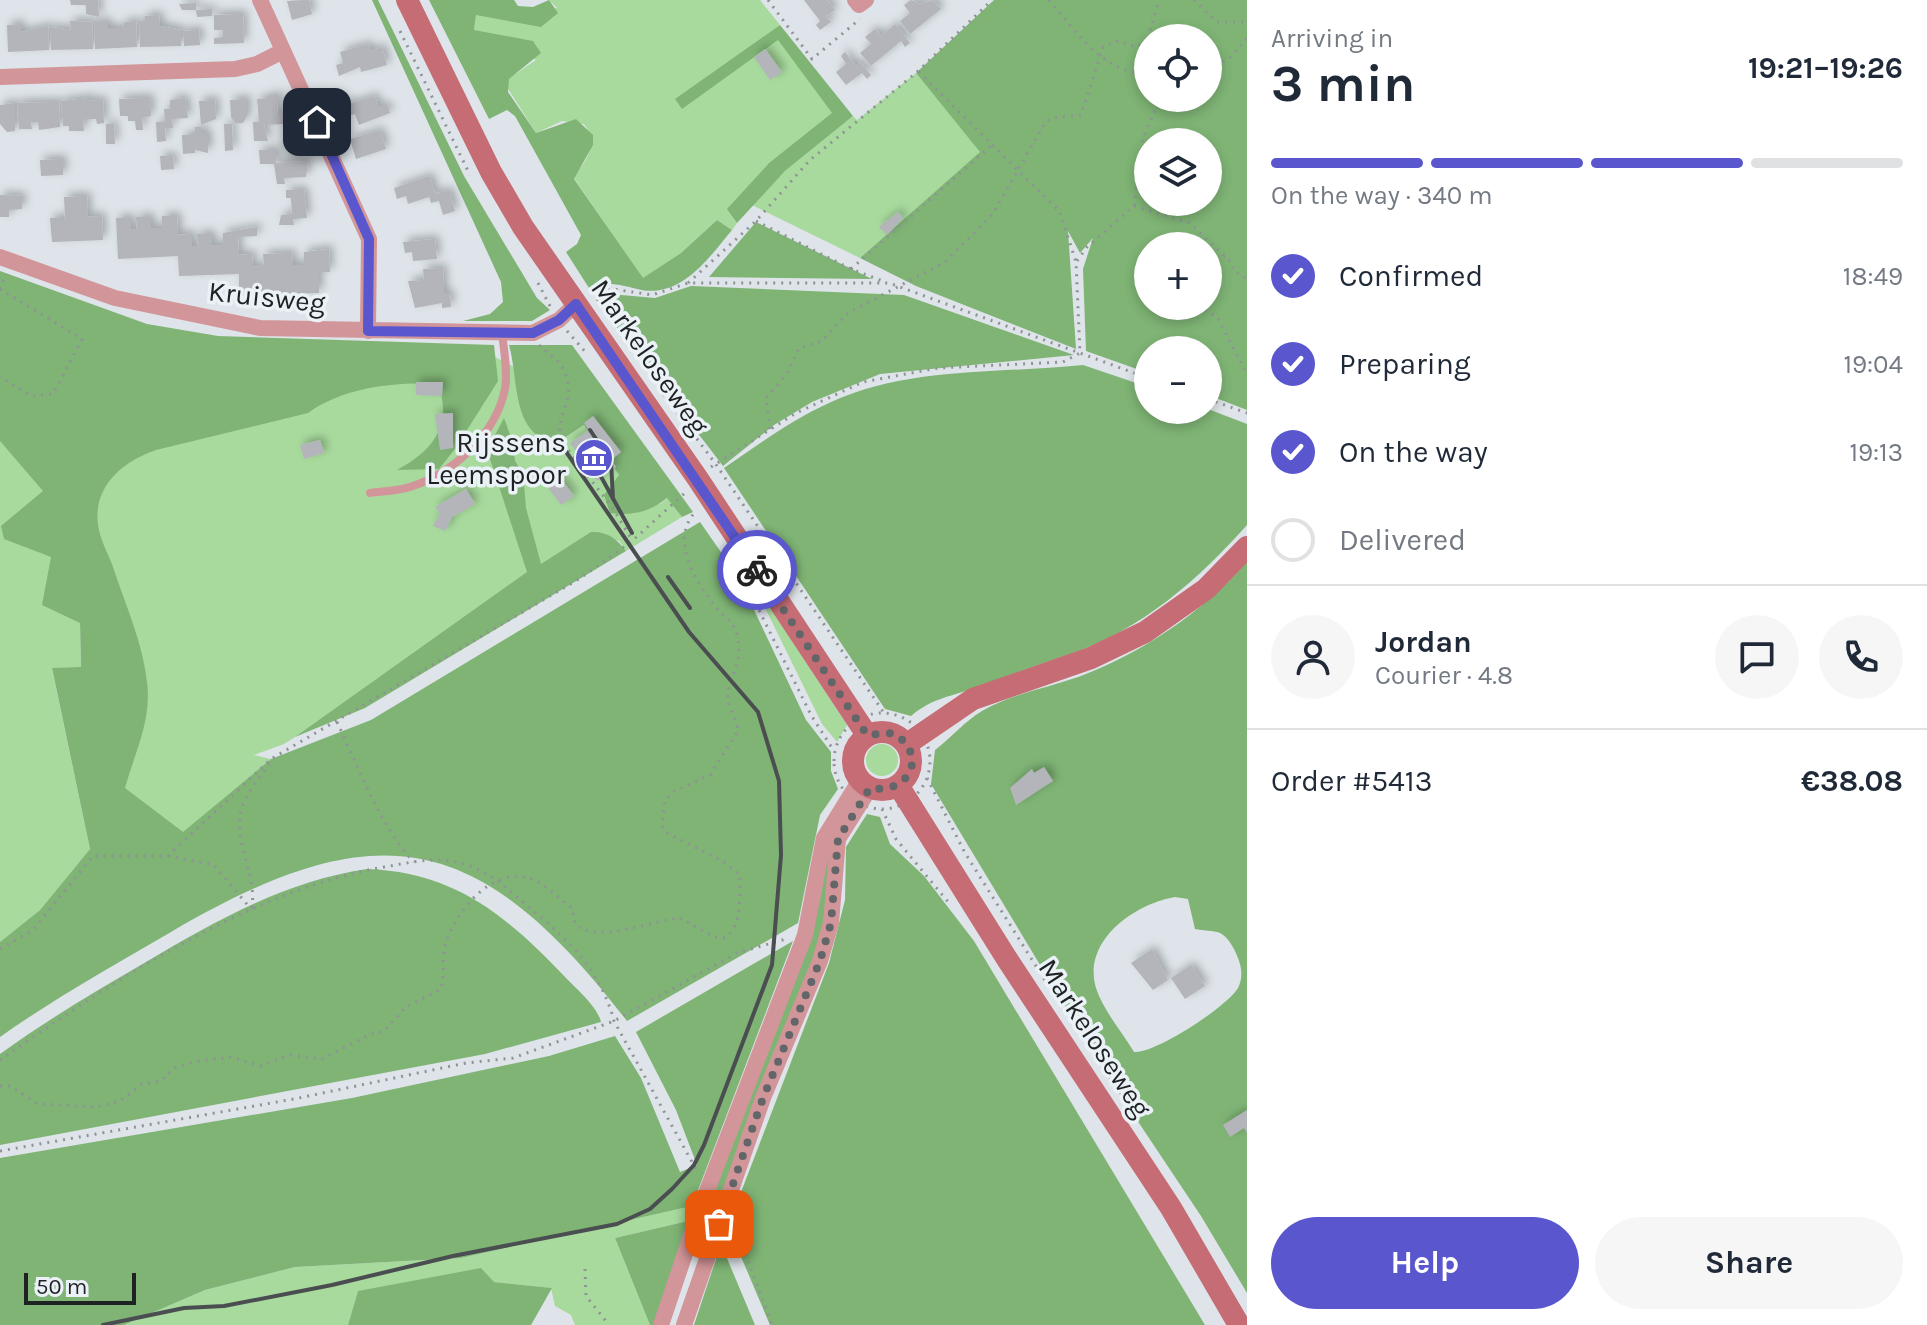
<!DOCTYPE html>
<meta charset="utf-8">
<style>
:root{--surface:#fff;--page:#f6f6f7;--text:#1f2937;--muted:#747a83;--line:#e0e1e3;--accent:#5956ce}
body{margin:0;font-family:Karla,sans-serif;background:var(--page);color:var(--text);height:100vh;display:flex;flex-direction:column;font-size:30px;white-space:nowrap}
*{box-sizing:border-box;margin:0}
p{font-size:26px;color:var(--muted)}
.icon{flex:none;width:44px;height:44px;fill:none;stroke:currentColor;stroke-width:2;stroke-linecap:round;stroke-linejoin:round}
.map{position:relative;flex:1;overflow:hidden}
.panel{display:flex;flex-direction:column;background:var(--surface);width:680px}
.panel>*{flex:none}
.fabs{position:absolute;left:1134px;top:24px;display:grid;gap:16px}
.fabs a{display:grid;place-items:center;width:88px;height:88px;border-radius:50%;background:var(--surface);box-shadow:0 4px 12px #0003;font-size:40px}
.scale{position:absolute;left:24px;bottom:20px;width:112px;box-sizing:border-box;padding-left:8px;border:4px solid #1f2223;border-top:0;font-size:22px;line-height:28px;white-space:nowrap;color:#1f2223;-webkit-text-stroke:6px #ebf2f7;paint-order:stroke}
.pin{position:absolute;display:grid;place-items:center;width:68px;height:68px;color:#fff;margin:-34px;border-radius:16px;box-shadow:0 4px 12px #0006}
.courier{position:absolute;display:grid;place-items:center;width:80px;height:80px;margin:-40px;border:6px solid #5956ce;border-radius:50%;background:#fff;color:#222;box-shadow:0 2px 10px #0007}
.summary em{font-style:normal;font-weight:700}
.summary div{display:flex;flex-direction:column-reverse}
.summary{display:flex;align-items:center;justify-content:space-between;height:136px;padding:0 24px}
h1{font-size:52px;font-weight:700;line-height:60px}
.bar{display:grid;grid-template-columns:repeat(4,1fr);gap:12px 8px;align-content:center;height:96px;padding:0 24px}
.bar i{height:10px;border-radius:6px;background:var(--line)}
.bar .current{background:var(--accent)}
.bar p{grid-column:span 4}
.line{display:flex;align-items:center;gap:20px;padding:0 24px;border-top:2px solid var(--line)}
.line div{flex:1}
.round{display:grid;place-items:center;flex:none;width:84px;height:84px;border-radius:42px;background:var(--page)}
ol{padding:0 24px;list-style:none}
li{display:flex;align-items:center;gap:24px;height:88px}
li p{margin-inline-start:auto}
li .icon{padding:8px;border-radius:50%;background:var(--accent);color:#fff;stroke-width:4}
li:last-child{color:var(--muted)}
li i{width:44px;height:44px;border:4px solid var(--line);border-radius:50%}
.button{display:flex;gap:16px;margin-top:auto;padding:16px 24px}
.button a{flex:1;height:92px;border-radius:48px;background:var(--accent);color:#fff;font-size:32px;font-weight:700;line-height:92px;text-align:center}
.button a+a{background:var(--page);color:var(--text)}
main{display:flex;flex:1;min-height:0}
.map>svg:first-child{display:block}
.green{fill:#a8da9d}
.forest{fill:#7fb475;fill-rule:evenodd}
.building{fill:#b4b4bb;filter:url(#shadow)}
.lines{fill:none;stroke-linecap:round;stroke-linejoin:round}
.path{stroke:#8e9396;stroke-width:3;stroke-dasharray:2 6;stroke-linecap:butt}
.lane{stroke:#d29599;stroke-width:8}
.street{stroke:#d29599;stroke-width:16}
.secondary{stroke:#c56c75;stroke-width:22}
.rail{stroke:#4a4e50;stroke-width:4}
.done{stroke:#626668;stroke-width:8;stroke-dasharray:0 14.4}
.route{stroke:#5956ce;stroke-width:10}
.labels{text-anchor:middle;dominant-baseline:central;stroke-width:7;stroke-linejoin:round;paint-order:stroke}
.street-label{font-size:28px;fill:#1f2223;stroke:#ebf2f7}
.poi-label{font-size:28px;fill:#1f2223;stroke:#ebf2f7;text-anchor:end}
</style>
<main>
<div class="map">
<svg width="1247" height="1325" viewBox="0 0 1247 1325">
<defs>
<filter id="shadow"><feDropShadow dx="4" dy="-4" stdDeviation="4" flood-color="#0004"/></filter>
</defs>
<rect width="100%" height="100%" fill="#dee4e9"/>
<path class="green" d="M549,0H760L780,25L676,100L682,108L778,39L833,114L769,163L728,209L737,223L732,230L717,220L681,253L643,279L574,178C586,159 600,145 584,124L562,121L536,133L507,87L508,79L536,60L474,30L476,15L557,8Z
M916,73L981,152L860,258L752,205L785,171L853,116L857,120Z
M495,357L524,372L544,441L558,442L584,425L619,475L660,504L668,498L682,517L626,551L619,541L609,538L284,744L254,755L271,759L183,833L174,830L112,778L71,501L202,370Z
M0,426L57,491L51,557L80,623L81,668L52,669L90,849L40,910L0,942Z
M750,577L847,725L837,742L822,724Z
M866 760a16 16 0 1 1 32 0a16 16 0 1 1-32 0Z
M692,1206L688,1221L615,1238L650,1325H575L571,1315L555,1306L551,1288L494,1282L358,1291L348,1325H124L205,1290L295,1267L461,1258Z"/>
<path class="forest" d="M372,0H378L464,176L537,298L550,310L532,321H463L490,314L503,302L501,282Z
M429,0H514L518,6L533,7L549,0L558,13L541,27L476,15L474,30L533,41L541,53L509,79L508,92L536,133L576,119L593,135V145L574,179L643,278L681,253L717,220L732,230C708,259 680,300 637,289C618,284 607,281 589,288L566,252L577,244L581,235L515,116L507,110L489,119Z
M994,0H1247V410L1208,395V350H1148V373L1086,351L1083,269L1093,238L1080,253L1068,231L1076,349L916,286L860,258L980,152L916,73ZM1148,38H1208V98H1148ZM1148,142H1208V202H1148ZM1148,246H1208V306H1148Z
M780,25L853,116L785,171L737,223L727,209L769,163L832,113L778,40L682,109L675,99Z
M756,222L872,279L709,277Z
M0,271L147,324L218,336L494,345L498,381L455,449L439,469L397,470C433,451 453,425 438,384C394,382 345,387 308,413L156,450C121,462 90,489 99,530C102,544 110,557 114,570C126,606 143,644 147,682C152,720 135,752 125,788L183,832L271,759L371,720L700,522L739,578L806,720L831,752V771L838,789L820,815L798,923L627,1021C479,830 379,810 171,932C113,966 55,998 0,1037V942L40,910L90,849L52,668L81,667L80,623L42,605L51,557L4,539L1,526L43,491L0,441Z
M691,286L904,295L1074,355L880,374L812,402L774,425L723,466L596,300L599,293L655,298Z
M509,345H572L693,512L682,517L667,498C650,512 632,516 610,513L604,495L619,475L584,425L558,442C511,439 519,379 509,345Z
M1083,365L1148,387V410L1208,409L1247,424V525C1198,580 1141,630 1070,654C1037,665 1004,677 972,689C948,697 931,699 911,716L885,709L724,468C758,445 791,420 829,403C909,366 997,374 1083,365Z
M504,418L513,443L515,461L523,473L526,508L541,564L591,532C607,531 617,539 626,551L365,708L295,737L527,572L487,450Z
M1247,562V1293L1201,1216L1101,1066L931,784L935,750C951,738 965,721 982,711C1013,693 1048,688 1081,676C1144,652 1202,612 1247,562ZM1175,897L1188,899L1195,929C1203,931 1213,930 1220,933C1229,938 1234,948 1238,958C1242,968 1243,978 1238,988C1228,1006 1155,1054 1134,1052C1122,1032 1103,1010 1096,988C1082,941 1134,904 1175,897Z
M867,814L880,817L890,844L924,876L974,941L1205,1325H770L728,1226L829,963L845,900L846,847Z
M830,843L825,930L715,1217L705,1205L804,955L819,904Z
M367,869C456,872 508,917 567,979C578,990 598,1008 601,1022L485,1054L0,1145V1054C47,1020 96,991 146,962C216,921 285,881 367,869Z
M793,941L692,1206L461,1258L295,1267L205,1290L124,1325H0V1158L352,1098L549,1056L615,1036L641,1078L680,1172L697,1165L676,1110L636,1032Z
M688,1221L654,1325H650L615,1238Z
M721,1244L755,1325H694Z
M481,1268L494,1282L552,1288L531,1325H348L358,1291Z"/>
<path class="building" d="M70,0H98L99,17L86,14V5H71Z
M309,0L312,14L292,20L287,1Z
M804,0H827L835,10L826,16L831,22L820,30L816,25L820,21Z
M911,0L920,4L933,0L941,9L910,34L900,21L910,13L904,5Z
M196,3V10L212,9V16L197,17L196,10H182L179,4Z
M243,14L244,43L214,44V38L223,37V30H214V15Z
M159,15L160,26L181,30V46L140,47L139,21H145V16Z
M70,21L92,22L93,49L51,50L50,27L71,30Z
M136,21L137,47L95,49L94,22H108V28H122L125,22Z
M21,24V32L48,26L49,50L8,52L7,25Z
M895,24L910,43L905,47L901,41L871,66L860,53L871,44L865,37L875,29L881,36Z
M199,30L200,45L184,46L183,31Z
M368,44L370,51L382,47L387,65L361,72L360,67L339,76L336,65L343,63L340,52Z
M765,49L782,72L770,80L754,57Z
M845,52L856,66L860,62L871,75L867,79L862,73L846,85L836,72L846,64L841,56Z
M269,95H278L277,114H283V124L264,125L268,141H254L253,122H259L257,99L269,98Z
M375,96L378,106H388L390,113L359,125L355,114L348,116L345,105Z
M90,98V101L103,100L104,123L97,124L96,119L83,120L84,131H69V126H63L61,101Z
M150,98L151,116L142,118L143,130H136L135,121H128V116H120L119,99Z
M185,98L188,118L172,119L173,128H165L166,141L157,142L156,122H165L164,109H170V100Z
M247,99V116L243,123H235L231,117L230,100Z
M215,100L216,119L201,125L199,101Z
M59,102L60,127L39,130L38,122H31L32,129H19L17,103Z
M15,103V131L7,132L0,124V105Z
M106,124H114L115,144H106Z
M224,124H232L233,150L225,151Z
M195,127H201V133H208V153L195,150V153L183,154L182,135H195Z
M380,130L386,149L356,159L350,139Z
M259,150H276V163L308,161L306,177L284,178L285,184H277L274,164H260Z
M160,156H173L174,169L161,170Z
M63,159V175L41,176L40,160Z
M430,176L435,194L449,190L455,211L443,215L439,201L431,203L429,197L408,204L406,196L397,199L394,188Z
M286,190H304L307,218L293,219L294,225H279L281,215L292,214L291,198H286Z
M0,195L22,196V209L9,210V217H0Z
M87,196L88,217L102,216L103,240L52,242L50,218H65L64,197Z
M898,212L903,218L887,235L879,227Z
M162,216H177L178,235L192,234V246H198L197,234H212V245H223V233L257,227V236L238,237L239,255L252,254L253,267L264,266L263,254L292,253L293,265H304V252L329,249L330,272H319V293L239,296V274L179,276L178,256L118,259L116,218H131V229H137L136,217H151V228H162Z
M435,239L437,259L413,261L412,252L405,253L403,242Z
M443,268L444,293H450L451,307L442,308V303L415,308L408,281L424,280L423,269Z
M416,382H443L442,396L416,395Z
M453,413V448L440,450L435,414Z
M593,416L621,452L611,460L616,467L597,481L570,443L589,430L584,423Z
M320,440L324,453L304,459L300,445Z
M559,476L574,496L561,505L546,485Z
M466,489L475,504L452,517L445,531L433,526L440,513L435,507Z
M1044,767L1053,781L1016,805L1010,788L1032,769L1034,773Z
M1152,949L1168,980L1153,990L1131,963Z
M1191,965L1205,986L1185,999L1171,978Z
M1247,1110V1133L1244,1128L1230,1137L1223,1125Z"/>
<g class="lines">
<path class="path" d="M768,0L812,59L860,19
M1049,0C1078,34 1101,71 1148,75
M1194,0L1217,22H1247
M400,31L470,175
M1148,38L1159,0
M1208,68L1229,59L1247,38
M1134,206L1190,223L1231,262L1234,271L1247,279
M756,221L851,269L885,282
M1208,258L1225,257
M1077,261L1087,247L1134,206L1143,137L1161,98
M851,269L992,145
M538,283L551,308
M688,283L756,221L810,160L916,73L992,0
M0,289L82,339L53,394L32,396L0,377
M0,289L6,274
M592,293L613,289L652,295L688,283H889L1148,378
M1198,306L1217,317L1247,374
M567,331L588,355
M539,345C546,353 556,357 562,367C581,399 552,414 562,442L614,510L632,540
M663,394L715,463L884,713
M1208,399L1247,413
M770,429L766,398L787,374L799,348L822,341L848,313L945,262L992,215L1045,123L1051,118L1081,115L1103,47L1118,41L1136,47L1148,39
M711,467L796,413L863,382L938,368L1063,362L1080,353L1076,262L1060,212L918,71
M752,596L811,715L834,751
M834 761a48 48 0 1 1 96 0a48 48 0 1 1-96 0Z
M337,722C358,766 381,829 414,862
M927,778L965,853L1046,982
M882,809L896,839L949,903
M168,856L214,865L251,909
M252,908C257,870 230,839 243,805C249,789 261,777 269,763
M0,949L32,931L93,856H168L271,759L579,579L631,542L686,492
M0,1060C111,982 255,887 390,866C412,862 434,857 456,862C489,869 512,893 537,914C573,944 602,975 614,1021L697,1171
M0,1086H10L38,1104L96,1107L120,1101L142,1084L161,1081L174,1068L198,1061L231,1057L260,1066L290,1055L322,1059L371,1034L383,1032L407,1006L440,990C447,974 440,958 446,942C457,910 493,865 532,879C545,884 560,900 572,908L575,924C596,945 653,920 680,918L714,937L725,938C743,925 739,896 740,875L724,862L667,833L662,826L665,800L675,791L710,775L738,731C738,718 727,709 728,696C730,671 744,664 737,635C733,620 724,618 715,606C695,580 669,540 696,511
M0,1151L294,1099L466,1063L513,1058L614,1021L737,953L786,939
M731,1235L744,1250L772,1325
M585,1269L586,1296L609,1325"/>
<path class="lane" d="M370,493C384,491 400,491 413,486C454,472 496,434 505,389C508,371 504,351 502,333"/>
<path class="street" d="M260,0L369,239L368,331
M855,0L859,5L866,0
M0,77L235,69L257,64L283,51
M0,257L115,298L260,328L533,333L559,320L576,304
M661,1325L700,1209L805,935L824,838L860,780
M684,1325L763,1098L820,961L831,923L838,839L870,788"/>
<path class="secondary" d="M407,0L491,172L523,227L698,479L867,735
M853 761a29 29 0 1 1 58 0a29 29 0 1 1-58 0Z
M907,744L973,699L1091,658L1145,632L1206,589L1247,547
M898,785L1007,959L1171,1208L1239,1325"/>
<path class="rail" d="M590,430L611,461L613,499
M599,473L632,533
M668,577L690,608
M103,1325L184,1308L224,1306L332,1285L453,1256L617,1224L650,1209L672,1189L694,1165L704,1145L772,965L781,855L779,781L758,712L689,632L556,437"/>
</g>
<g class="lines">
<path class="done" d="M719,1224L763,1098L820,961L831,923L838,839L870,788C910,795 929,754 893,733L867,735L757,570"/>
<path class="route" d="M317,122L369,239L368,331L533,333L559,320L576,304L757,570"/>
</g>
<defs>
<symbol id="museum-disc" viewBox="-11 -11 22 22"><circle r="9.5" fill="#5956ce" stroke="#ebf2f7"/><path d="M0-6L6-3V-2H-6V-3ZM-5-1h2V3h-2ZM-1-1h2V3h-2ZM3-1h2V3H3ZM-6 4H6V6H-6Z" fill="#fff"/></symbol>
</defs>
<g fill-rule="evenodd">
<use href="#museum-disc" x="572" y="436" width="44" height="44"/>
</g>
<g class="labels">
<g class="street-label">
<text transform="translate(267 297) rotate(6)">Kruisweg</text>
<text transform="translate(650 357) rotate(55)">Markeloseweg</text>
<text transform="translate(1095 1038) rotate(57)">Markeloseweg</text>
</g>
<g class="poi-label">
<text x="566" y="442">Rijssens<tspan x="566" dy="32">Leemspoor</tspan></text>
</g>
</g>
</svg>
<div class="fabs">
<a><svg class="icon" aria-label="locate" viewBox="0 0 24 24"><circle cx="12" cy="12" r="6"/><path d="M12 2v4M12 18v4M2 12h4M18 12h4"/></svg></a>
<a><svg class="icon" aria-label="layers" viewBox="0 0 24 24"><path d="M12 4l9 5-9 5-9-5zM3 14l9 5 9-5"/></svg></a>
<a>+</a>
<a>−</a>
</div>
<div class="scale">50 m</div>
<div class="pin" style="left:719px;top:1224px;background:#ea580c"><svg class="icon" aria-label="bag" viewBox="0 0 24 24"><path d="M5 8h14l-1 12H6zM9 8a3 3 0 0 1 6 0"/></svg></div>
<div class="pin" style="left:317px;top:122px;background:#1f2937"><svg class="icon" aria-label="home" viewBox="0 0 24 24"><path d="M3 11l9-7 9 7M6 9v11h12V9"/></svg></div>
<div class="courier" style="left:757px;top:570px"><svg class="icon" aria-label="bike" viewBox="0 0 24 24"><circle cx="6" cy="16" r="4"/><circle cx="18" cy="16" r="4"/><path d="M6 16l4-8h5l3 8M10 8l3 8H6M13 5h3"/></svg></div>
</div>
<section class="panel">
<div class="summary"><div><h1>3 min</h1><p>Arriving in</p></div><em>19:21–19:26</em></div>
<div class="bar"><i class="current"></i><i class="current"></i><i class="current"></i><i></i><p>On the way · 340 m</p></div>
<ol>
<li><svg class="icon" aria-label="check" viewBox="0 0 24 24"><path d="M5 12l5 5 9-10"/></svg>Confirmed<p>18:49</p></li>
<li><svg class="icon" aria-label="check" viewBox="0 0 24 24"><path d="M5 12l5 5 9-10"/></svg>Preparing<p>19:04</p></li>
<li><svg class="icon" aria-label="check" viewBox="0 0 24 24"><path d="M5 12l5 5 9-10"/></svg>On the way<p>19:13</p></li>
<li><i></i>Delivered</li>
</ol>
<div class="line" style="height:144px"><a class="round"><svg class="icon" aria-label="person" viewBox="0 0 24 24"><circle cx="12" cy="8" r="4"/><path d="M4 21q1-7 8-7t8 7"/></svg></a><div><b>Jordan</b><p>Courier · 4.8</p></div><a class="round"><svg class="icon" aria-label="chat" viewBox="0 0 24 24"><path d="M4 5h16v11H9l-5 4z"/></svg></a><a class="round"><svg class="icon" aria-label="phone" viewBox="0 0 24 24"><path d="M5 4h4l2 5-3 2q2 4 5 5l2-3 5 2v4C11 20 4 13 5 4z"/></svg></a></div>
<div class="line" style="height:104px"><div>Order #5413</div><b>€38.08</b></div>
<div class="button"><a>Help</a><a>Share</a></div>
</section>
</main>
